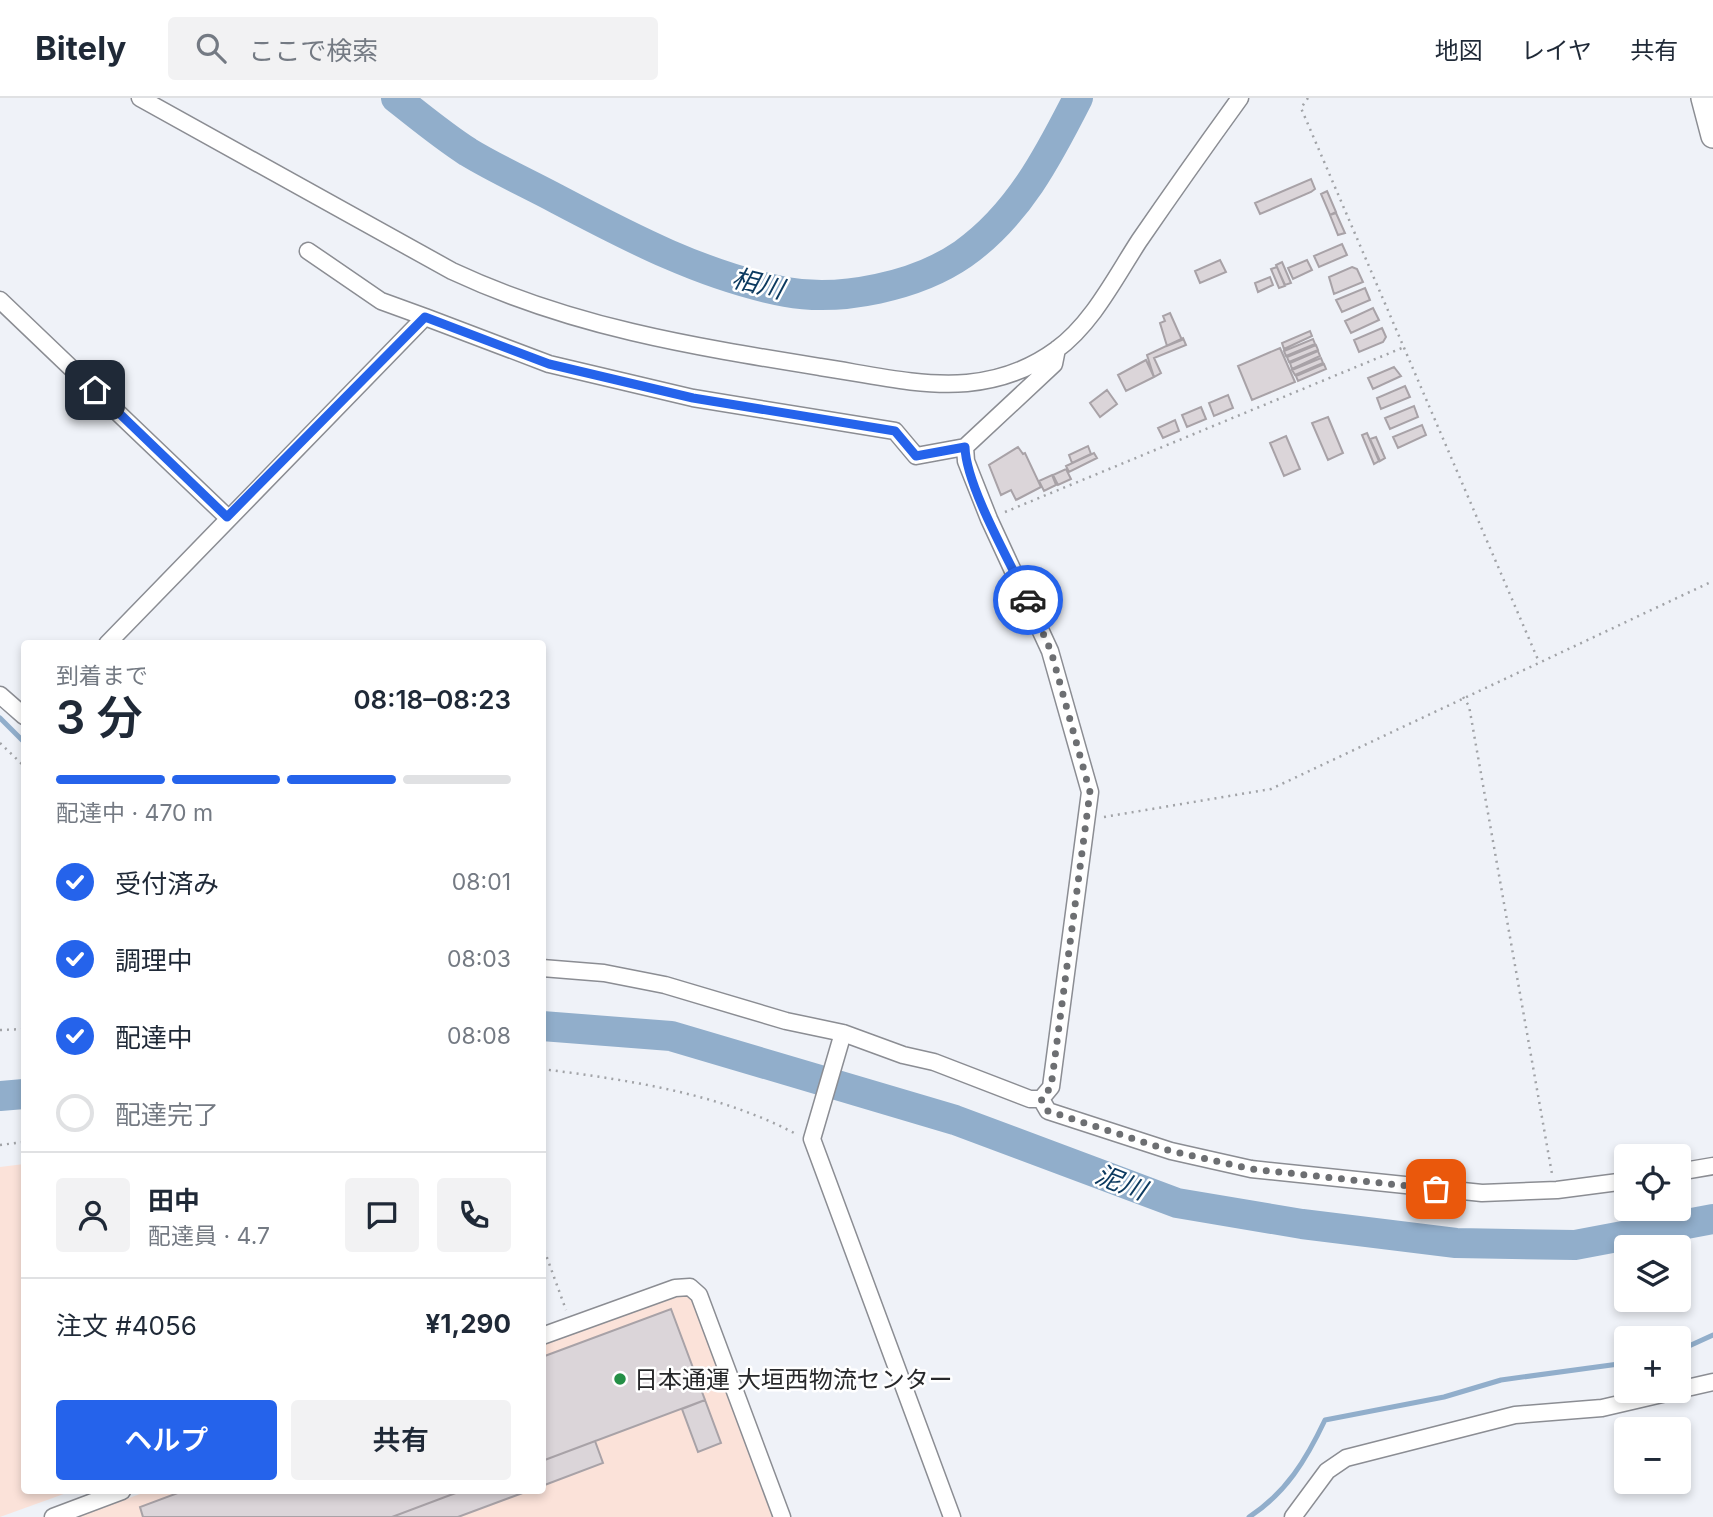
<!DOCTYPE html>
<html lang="ja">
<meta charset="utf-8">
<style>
:root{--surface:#fff;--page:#f2f2f3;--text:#1f2937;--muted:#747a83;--line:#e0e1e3;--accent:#2563eb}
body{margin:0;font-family:Inter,"Noto Sans JP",sans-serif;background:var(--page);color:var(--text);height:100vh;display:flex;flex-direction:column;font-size:26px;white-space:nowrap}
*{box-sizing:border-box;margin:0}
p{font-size:23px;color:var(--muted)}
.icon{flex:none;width:38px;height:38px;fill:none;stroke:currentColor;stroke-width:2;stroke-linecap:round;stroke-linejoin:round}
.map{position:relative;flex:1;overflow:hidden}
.sheet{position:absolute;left:21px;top:542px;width:525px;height:854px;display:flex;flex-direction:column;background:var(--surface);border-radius:7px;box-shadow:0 4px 10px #0003}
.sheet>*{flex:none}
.buttons{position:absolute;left:1614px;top:1046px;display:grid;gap:14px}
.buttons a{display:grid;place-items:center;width:77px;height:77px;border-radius:7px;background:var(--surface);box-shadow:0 4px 10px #0003;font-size:35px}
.pin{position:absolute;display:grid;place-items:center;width:60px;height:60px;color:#fff;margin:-30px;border-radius:14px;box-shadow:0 4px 10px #0006}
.courier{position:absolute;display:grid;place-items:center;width:70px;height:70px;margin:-35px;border:5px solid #2563eb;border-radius:50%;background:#fff;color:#222;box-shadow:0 2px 9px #0007}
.headline em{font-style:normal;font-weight:600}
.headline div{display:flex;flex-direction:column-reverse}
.headline{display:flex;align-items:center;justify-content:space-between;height:119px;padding:0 35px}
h1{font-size:46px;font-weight:600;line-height:52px}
.bar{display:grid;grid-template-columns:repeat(4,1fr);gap:10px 7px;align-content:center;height:84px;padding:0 35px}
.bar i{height:9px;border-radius:5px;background:var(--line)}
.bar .current{background:var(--accent)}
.bar p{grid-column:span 4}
.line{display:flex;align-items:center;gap:18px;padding:0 35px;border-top:2px solid var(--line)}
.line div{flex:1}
.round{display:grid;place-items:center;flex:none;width:74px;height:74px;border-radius:7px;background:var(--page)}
ol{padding:0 35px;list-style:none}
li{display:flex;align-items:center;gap:21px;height:77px}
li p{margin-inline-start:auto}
li .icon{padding:7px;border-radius:50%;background:var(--accent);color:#fff;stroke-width:4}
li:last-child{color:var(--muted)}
li i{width:38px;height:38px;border:4px solid var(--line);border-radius:50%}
.primary-button{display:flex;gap:14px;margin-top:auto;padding:14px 35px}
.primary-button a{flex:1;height:80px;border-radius:7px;background:var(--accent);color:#fff;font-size:28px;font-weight:600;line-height:80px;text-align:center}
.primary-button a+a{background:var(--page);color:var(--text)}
header{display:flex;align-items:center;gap:42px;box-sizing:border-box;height:98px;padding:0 35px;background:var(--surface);border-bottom:2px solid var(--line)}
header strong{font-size:33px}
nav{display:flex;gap:38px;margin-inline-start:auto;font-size:24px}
.search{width:490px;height:63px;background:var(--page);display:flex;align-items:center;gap:18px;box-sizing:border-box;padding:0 24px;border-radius:7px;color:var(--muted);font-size:26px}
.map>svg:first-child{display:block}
.industrial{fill:#fbe2d9}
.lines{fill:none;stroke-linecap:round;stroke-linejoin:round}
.stream{stroke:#91aecb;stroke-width:5}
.river{stroke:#91aecb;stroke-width:30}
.building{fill:#dbd5d9;stroke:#a8a2a7;stroke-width:2}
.street-casing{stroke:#8b8d93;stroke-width:19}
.secondary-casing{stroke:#8b8d93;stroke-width:26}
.path{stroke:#a1a3a7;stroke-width:2.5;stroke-dasharray:2 5;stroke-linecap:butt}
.street{stroke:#fff;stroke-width:16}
.secondary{stroke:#fff;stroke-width:23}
.done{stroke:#6d6f72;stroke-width:7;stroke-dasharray:0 12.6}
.route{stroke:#2563eb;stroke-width:9}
.poi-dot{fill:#248f46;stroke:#fff;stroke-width:2.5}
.labels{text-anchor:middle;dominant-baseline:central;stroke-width:5;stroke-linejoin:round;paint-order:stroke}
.poi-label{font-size:24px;fill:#27282a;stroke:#fff;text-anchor:start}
.water-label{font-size:26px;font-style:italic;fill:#0b395f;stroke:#fff}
</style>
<header>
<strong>Bitely</strong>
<div class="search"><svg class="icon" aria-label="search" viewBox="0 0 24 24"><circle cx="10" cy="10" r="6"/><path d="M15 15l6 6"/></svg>ここで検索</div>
<nav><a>地図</a><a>レイヤ</a><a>共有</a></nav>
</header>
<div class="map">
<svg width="1713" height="1419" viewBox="0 0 1713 1419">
<rect width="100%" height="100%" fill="#eff2f8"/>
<path class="industrial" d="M24,1066V1393H72L0,1419V1069Z
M683,1193L694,1198L775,1419H78L148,1393H542L543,1246Z"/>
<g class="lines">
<path class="stream" d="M0,620L24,644
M1678,1253L1713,1237
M1249,1419C1286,1395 1306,1362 1325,1322L1444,1299L1501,1282L1626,1265"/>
<path class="river" d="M396,0C419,18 443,38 468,54C496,71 527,85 557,101C629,139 705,179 786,194C841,204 917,188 963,156C1018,117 1048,59 1078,0
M542,928L671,938L955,1022L1177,1105L1302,1126L1456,1145L1575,1147L1713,1121
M0,998L24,996"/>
</g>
<path class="building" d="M1311,81L1315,91L1311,94L1260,116L1255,105Z
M1327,93L1336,114L1330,117L1321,96Z
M1336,115L1345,135L1338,137L1330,117Z
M1342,146L1347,157L1319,169L1314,158Z
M1220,162L1226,174L1200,185L1195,173Z
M1307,162L1312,172L1293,181L1288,170Z
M1282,164L1291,185L1285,187L1276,167Z
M1277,169L1285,188L1279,190L1271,171Z
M1352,169L1357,171L1363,184L1334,196L1329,179Z
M1270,179L1273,187L1258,194L1255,185Z
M1365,190L1370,202L1342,214L1336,202Z
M1373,210L1379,222L1351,235L1345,223Z
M1170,215L1182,242L1167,248L1160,225L1165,223L1163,218Z
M1382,230L1386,239L1383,244L1359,254L1354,242Z
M1310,233L1312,238L1284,251L1282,245Z
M1183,240L1186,247L1154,260L1161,275L1154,279L1147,257Z
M1313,241L1315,246L1286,258L1284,253Z
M1316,247L1318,252L1289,264L1287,259Z
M1280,250L1295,284L1252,302L1238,268Z
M1318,253L1320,258L1292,271L1290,265Z
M1321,260L1323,265L1295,277L1292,272Z
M1146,262L1154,279L1126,293L1118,277Z
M1324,266L1326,271L1298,283L1296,278Z
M1394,269L1401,278L1373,291L1368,280Z
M1405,288L1410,299L1381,311L1377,300Z
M1107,292L1117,306L1100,319L1090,305Z
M1228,297L1233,310L1214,318L1209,305Z
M1414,308L1418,319L1390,331L1385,320Z
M1201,309L1206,321L1187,329L1182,317Z
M1328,319L1343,355L1328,362L1312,325Z
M1175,322L1179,333L1163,340L1158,330Z
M1422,327L1426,337L1398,350L1393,339Z
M1367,335L1379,363L1374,366L1362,337Z
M1286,338L1300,371L1284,378L1270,345Z
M1376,339L1385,360L1380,363L1370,341Z
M1088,348L1091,356L1072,365L1069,357Z
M1018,349L1023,356L1025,355L1041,389L1016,402L1011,392L1001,397L989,367Z
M1094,355L1097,360L1069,374L1066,368Z
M1066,371L1071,381L1058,387L1053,377Z
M1052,377L1056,387L1044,393L1039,383Z
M671,1211L705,1302L542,1363V1259Z
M705,1302L721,1345L698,1354L682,1311Z
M595,1343L603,1365L542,1388V1363Z
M183,1393H461L392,1419H143L140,1409Z
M461,1393H528L458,1419H392Z"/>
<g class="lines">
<defs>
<path id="street" d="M140,0L452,173C572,229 690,248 820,269C867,276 919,289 967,285C999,282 1030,271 1056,252C1092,226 1115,180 1139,143C1172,95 1206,47 1240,0
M0,202L227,419
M425,219L549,266L693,300L895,333L916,358L965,349L1054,266L1057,251
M965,349L966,363L989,421L1050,553L1090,694L1051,989L1041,1001
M107,546L425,219L381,203L308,153
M0,597L24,618
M542,870L604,875L665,887L786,923L843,935L903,957L934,964L1030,1001H1041
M843,935L812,1041L952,1419
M1041,1001L1048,1013L1171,1053L1251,1071L1482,1095L1557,1092L1626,1083
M1678,1074L1713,1068
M542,1238L675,1190L690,1189L699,1197L782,1419
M1678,1292L1713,1284
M53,1419L122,1393
M1293,1419L1327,1373L1346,1360L1515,1317L1602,1310L1675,1293"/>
<path id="secondary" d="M1703,0L1713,38"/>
</defs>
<use href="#street" class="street-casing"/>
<use href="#secondary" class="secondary-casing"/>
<path class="path" d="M1308,0L1301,10L1539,564
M1005,414L1402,250
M1463,599L1469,608L1552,1076
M0,645L24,668
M1104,719L1271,691L1713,483
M0,932L24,931
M542,971C628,982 719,995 796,1036
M0,1047L24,1044
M542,1146L566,1212"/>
<use href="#street" class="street"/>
<use href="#secondary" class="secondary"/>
</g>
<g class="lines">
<path class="done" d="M1028,502L1051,553L1090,694L1051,989L1041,1001L1048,1013L1171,1053L1251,1071L1436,1091"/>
<path class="route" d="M95,292L227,419L425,219L549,266L693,300L895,333L916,358L965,349C966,388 1010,464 1028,502"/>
</g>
<circle class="poi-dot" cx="620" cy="1281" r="7"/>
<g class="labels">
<g class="poi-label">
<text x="634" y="1281">日本通運 大垣西物流センター</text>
</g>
<g class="water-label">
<text transform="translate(758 185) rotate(14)">相川</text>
<text transform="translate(1121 1084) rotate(21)">泥川</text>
</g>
</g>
</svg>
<div class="buttons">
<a><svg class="icon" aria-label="locate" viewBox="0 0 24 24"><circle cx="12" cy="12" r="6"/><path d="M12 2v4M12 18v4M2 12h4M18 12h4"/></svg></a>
<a><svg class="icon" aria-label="layers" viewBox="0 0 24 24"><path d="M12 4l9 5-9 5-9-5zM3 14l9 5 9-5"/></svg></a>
<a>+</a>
<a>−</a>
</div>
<div class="pin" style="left:1436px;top:1091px;background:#ea580c"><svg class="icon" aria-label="bag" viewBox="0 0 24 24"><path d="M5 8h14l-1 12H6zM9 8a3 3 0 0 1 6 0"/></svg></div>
<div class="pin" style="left:95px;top:292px;background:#1f2937"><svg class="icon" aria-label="home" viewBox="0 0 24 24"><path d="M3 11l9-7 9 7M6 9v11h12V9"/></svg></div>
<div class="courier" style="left:1028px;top:502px"><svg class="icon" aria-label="car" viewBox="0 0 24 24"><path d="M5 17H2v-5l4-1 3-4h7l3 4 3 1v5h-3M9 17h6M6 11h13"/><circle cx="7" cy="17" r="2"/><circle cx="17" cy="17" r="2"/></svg></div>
<section class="sheet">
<div class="headline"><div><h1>3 分</h1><p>到着まで</p></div><em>08:18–08:23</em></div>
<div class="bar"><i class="current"></i><i class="current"></i><i class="current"></i><i></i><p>配達中 · 470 m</p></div>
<ol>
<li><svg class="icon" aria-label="check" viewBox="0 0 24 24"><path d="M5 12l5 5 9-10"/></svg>受付済み<p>08:01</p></li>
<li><svg class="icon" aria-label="check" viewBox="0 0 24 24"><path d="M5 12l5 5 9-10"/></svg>調理中<p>08:03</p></li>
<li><svg class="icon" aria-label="check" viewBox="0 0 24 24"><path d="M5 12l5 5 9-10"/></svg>配達中<p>08:08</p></li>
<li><i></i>配達完了</li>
</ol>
<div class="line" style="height:126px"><a class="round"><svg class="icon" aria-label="person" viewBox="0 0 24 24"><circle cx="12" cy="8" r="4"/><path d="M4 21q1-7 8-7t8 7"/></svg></a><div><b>田中</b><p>配達員 · 4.7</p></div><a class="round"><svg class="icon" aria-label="chat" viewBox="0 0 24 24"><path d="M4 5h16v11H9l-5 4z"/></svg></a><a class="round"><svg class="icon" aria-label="phone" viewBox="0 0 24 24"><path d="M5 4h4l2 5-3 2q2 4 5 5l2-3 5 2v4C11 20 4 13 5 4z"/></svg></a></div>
<div class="line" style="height:91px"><div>注文 #4056</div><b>¥1,290</b></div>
<div class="primary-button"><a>ヘルプ</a><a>共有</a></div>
</section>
</div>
